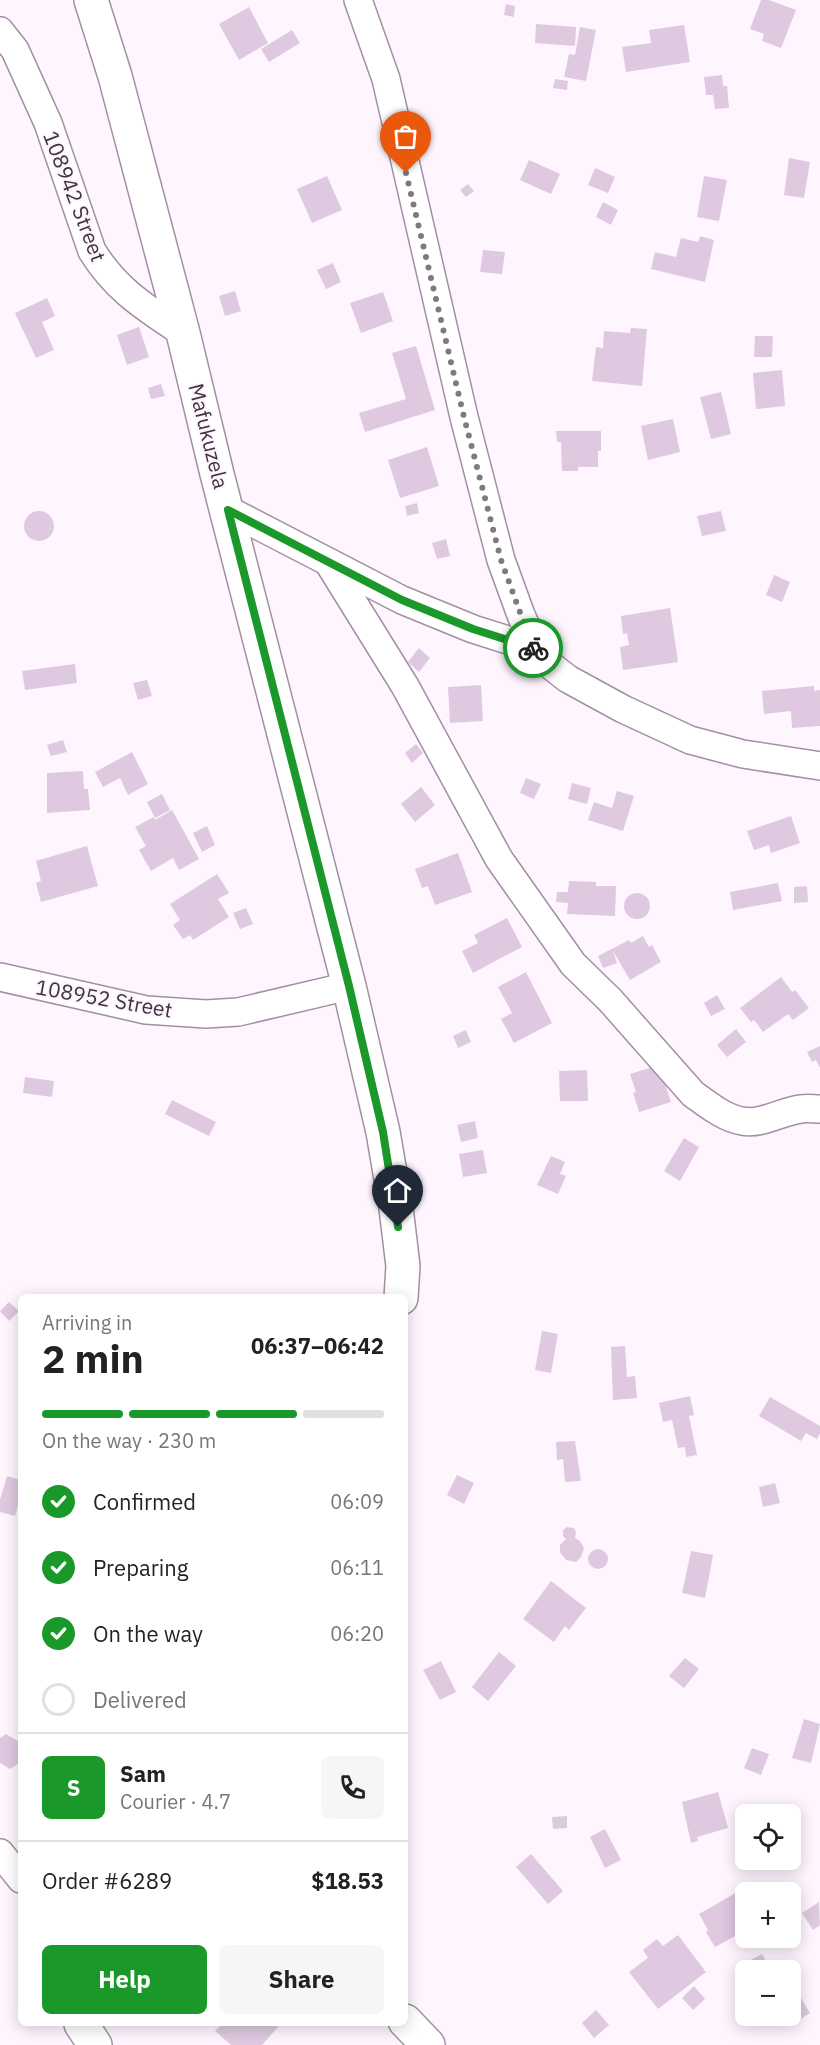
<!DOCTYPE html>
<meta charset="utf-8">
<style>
:root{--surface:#fff;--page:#f6f6f6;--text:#222;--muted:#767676;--line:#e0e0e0;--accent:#1b982a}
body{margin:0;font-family:"IBM Plex Sans",sans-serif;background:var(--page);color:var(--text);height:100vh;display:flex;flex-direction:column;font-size:22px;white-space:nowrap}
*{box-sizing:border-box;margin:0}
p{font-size:20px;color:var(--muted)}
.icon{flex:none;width:33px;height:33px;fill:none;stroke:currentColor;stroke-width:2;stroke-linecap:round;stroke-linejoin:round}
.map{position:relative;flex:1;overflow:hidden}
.details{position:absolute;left:18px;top:1294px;width:390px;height:732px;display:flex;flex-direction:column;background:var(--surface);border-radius:9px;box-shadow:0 3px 15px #0003}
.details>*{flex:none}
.fabs{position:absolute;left:735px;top:1804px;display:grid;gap:12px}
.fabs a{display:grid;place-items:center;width:66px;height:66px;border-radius:9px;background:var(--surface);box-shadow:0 3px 15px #0003;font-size:30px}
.pin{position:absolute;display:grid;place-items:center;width:51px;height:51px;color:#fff;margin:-62px -26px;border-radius:50% 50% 50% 0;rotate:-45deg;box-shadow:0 0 6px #0007}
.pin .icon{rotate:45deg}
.courier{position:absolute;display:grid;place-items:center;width:60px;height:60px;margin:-30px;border:4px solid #1b982a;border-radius:50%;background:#fff;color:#222;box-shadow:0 2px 8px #0007}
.head em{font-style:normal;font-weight:700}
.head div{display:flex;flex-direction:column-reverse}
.head{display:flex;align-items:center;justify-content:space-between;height:102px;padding:0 24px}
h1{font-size:39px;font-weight:700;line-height:45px}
.bar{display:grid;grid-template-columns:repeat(4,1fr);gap:9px 6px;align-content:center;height:72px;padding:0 24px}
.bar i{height:8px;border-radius:4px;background:var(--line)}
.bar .selected{background:var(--accent)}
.bar p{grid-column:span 4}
.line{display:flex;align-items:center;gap:15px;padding:0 24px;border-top:2px solid var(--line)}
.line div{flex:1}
.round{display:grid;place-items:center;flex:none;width:63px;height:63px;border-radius:9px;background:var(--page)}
ol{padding:0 24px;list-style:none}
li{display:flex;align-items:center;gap:18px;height:66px}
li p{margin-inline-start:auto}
li .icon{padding:6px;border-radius:50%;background:var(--accent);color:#fff;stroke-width:4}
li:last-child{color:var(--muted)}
li i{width:33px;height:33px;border:3px solid var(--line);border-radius:50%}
.action{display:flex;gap:12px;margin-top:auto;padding:12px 24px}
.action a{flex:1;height:69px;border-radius:9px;background:var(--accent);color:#fff;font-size:24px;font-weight:700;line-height:69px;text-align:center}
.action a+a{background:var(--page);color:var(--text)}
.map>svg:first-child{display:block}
.building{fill:#dec9e0}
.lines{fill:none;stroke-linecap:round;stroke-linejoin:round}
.street-casing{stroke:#a38fa4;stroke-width:30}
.secondary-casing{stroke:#a38fa4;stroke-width:36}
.street{stroke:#fff;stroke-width:27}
.secondary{stroke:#fff;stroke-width:33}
.done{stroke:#817882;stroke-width:6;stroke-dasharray:0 10.8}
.route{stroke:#1b982a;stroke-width:8}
.labels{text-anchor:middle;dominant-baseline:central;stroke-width:4.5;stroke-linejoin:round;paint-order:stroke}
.street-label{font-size:21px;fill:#3e353e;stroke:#fef5ff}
</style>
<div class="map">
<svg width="820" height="2045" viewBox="0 0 820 2045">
<rect width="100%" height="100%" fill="#fef5ff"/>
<path class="building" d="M761,0H769L796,10L781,48L762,41L764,34L750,29Z
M506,4L515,6L514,17L504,15Z
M249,7L268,43L239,60L219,24Z
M536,24L576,27L575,46L535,43Z
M684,25L690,62L626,72L622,47L651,43L649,30Z
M580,27L596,30L586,81L564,77L569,54L575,55Z
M292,30L300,43L269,62L261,49Z
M722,75L723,86H727L729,108L715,109L713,95H706L704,77Z
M555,79L568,81L567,90L553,88Z
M789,158L810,162L804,198L784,195Z
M529,160L560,174L551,194L520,180Z
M595,168L615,177L608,193L588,185Z
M327,176L342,210L312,223L297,189Z
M704,176L727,180L719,221L697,217Z
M468,184L474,191L466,197L460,190Z
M603,202L618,210L611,225L596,217Z
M700,236L714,240L705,282L651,269L655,252L676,257L681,238L698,242Z
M483,250L505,252L502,274L480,272Z
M333,263L341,282L326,289L317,270Z
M235,291L241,311L225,316L219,296Z
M383,292L393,321L361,333L350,303Z
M47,298L55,316L42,322L54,350L36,358L15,313Z
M139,327L149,357L127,365L117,335Z
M631,328L647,329L642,386L592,381L596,347L603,348L604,331L630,333Z
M755,336H773L772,357H754Z
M416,346L435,410L365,432L359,413L406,399L392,353Z
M782,370L785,406L756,409L753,373Z
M161,384L165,396L151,399L148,388Z
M721,392L731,434L711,439L700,397Z
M673,419L680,452L648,460L641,426Z
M556,431H601V451H598V467H578V471H562L561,442H557Z
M427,447L439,486L400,498L388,460Z
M417,503L419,513L407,516L405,506Z
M24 526a15 15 0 1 1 30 0a15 15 0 1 1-30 0Z
M721,511L726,531L702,536L697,516Z
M446,539L450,556L437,559L432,543Z
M774,575L790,582L782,602L766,595Z
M670,608L678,662L623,670L620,647L629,645L627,633L623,634L621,616Z
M419,648L430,658L419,672L408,662Z
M75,664L77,683L25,690L22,671Z
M147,680L152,696L138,700L133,683Z
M481,685L483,721L450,723L448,687Z
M814,686V691L820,690V726L792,728L791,711L764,714L762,691Z
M63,740L67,752L51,756L47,745Z
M416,744L423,753L412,763L405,753Z
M132,752L148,784L128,795L120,778L103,787L95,772Z
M83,771L84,789H88L90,810L47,813V773Z
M526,778L541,784L534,799L520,793Z
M572,783L591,788L587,804L568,799Z
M421,787L435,805L415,822L401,804Z
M617,791L634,796L623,831L588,820L594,802L612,808Z
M162,794L170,810L155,818L147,802Z
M172,810L199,859L179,870L173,858L151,871L139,850L146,846L135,827L154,817L155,820Z
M791,816L800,843L771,853L769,845L754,850L747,831Z
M207,826L215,845L202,852L193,833Z
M87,846L98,886L41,902L36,883L41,881L36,861Z
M458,853L472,892L435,905L428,886L422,888L415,869Z
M217,874L229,893L218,899L229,917L193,940L190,935L183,939L173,925L180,920L170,904Z
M569,881L596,882V886H616L615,916L567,914L568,903L556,902L557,892H568Z
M778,883L782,901L733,910L730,892Z
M807,886L808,902L794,903V887Z
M624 906a13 13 0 1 1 26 0a13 13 0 1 1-26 0Z
M246,908L253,924L240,929L233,913Z
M507,918L522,947L473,973L462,951L478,943L474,935Z
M643,936L649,947L652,945L661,962L630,980L613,951L617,963L603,968L598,956L629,940L631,943Z
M526,972L552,1023L514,1043L501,1019L512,1013L498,987Z
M781,977L792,992L795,990L809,1008L793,1020L788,1014L763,1032L754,1020L751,1022L740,1008Z
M717,995L725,1009L711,1016L704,1003Z
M736,1029L746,1042L727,1057L717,1045Z
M466,1030L471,1042L458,1048L453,1036Z
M820,1046V1068L816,1060L812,1062L807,1052Z
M659,1065L671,1102L639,1112L633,1093L636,1092L630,1074Z
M587,1070L588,1101H560L559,1071Z
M25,1077L54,1081L52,1097L23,1093Z
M172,1100L216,1122L209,1136L165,1114Z
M475,1121L478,1138L461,1142L457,1125Z
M684,1138L699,1147L680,1181L664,1171Z
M483,1150L487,1173L463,1177L459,1154Z
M551,1156L565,1162L560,1174L566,1176L558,1194L537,1185Z
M9,1302L19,1311L9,1321L0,1311Z
M542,1331L558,1334L551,1373L535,1370Z
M625,1346L627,1377L635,1376L637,1398L613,1400L611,1347Z
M690,1396L694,1415L689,1416L697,1455L686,1457L685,1447L678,1448L672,1420L663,1422L659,1403Z
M770,1397L820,1426V1433L817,1439L806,1433L801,1441L759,1416Z
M575,1441L581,1481L565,1482L563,1459L557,1460L556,1442Z
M457,1475L474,1483L464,1504L447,1495Z
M7,1476L21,1480V1496L15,1516L0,1512V1500Z
M775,1483L780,1503L763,1507L759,1487Z
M567,1527L574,1528L576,1532L575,1538L580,1541L584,1548L581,1557L576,1562L566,1560L560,1552V1545L566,1539L563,1536V1530Z
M588 1559a10 10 0 1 1 20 0a10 10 0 1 1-20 0Z
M691,1551L713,1555L705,1598L682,1593Z
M551,1581L586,1608L569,1630L565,1626L554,1642L523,1619Z
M499,1652L516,1666L488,1701L472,1687Z
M685,1658L699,1669L684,1688L669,1676Z
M441,1661L456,1692L440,1700L423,1670Z
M804,1719L820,1724L811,1763L792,1758Z
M6,1734L21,1743V1762L10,1769L0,1763V1738Z
M752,1748L769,1754L761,1775L744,1768Z
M718,1792L728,1828L697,1837L698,1841L691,1843L682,1802Z
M567,1816V1828L553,1829L552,1817Z
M605,1829L621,1860L605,1868L590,1837Z
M531,1854L563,1891L548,1904L516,1867Z
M739,1891L746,1903V1930L715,1947L706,1932L708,1930L699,1914Z
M819,1902L820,1925L813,1930L802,1913Z
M678,1935L706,1972L658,2009L629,1972L648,1958L643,1950L657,1939L663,1946Z
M762,1954L771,1970L749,1971L745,1963Z
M694,1986L705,1999L693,2010L682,1998Z
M801,1998L810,2013L794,2023L790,2017V2005Z
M596,2010L609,2025L594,2038L582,2023Z
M222,2024H274L278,2027L262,2045H231L215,2031Z"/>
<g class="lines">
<defs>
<path id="street" d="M358,0L386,79L464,417L501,560L521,615L536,649L545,661L568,679L623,709L690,740L743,754L820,766
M0,31L15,50L48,123L92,251C117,291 145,307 183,333
M228,510L402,600L473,629L536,649
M328,562L405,686L499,859L573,964L610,1000L693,1094C707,1104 724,1118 742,1121C762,1125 782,1111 801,1109C807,1108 814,1109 820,1109
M0,977L146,1010L206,1014L238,1012L349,986
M0,1853L21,1879"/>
<path id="secondary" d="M91,0L115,76L183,333L217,474L349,986L383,1132L396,1208L403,1266L401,1298
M405,2021L428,2045
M81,2024L95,2045"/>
</defs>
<use href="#street" class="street-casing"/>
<use href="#secondary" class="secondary-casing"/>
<use href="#street" class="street"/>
<use href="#secondary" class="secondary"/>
</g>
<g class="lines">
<path class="done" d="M406,173L464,417L501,560L521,615L536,649L533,648"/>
<path class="route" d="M398,1227L383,1132L349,986L228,510L402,600L473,629L533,648"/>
</g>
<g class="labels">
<g class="street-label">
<text transform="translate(75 196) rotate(69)">108942 Street</text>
<text transform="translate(209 436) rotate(76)">Mafukuzela</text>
<text transform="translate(104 998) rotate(10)">108952 Street</text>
</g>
</g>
</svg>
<div class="fabs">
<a><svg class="icon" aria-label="locate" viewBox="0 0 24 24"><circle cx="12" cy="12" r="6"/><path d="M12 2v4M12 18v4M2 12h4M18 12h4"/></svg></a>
<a>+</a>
<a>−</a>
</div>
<div class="pin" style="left:406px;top:173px;background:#ea580c"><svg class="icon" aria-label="bag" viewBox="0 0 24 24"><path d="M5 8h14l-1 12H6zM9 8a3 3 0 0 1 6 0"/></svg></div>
<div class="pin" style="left:398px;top:1227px;background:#1f2937"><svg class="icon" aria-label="home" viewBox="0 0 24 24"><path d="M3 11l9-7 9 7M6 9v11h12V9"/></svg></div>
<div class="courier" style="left:533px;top:648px"><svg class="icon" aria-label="bike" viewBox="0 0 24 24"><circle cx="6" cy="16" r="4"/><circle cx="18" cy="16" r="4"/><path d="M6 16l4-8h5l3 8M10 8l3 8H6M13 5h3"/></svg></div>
<section class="details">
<div class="head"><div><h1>2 min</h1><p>Arriving in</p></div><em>06:37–06:42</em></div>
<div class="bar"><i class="selected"></i><i class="selected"></i><i class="selected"></i><i></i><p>On the way · 230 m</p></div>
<ol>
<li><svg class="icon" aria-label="check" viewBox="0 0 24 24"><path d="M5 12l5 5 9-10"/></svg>Confirmed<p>06:09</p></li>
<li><svg class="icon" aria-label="check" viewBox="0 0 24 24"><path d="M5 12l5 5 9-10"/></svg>Preparing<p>06:11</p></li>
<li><svg class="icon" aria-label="check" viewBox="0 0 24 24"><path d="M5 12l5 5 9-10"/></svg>On the way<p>06:20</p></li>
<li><i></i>Delivered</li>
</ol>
<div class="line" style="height:108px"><b class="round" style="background:var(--accent);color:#fff">S</b><div><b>Sam</b><p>Courier · 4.7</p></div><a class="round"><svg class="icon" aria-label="phone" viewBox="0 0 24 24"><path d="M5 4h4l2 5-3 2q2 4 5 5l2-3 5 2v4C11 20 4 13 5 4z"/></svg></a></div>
<div class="line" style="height:78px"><div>Order #6289</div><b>$18.53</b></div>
<div class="action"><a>Help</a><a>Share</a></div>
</section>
</div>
